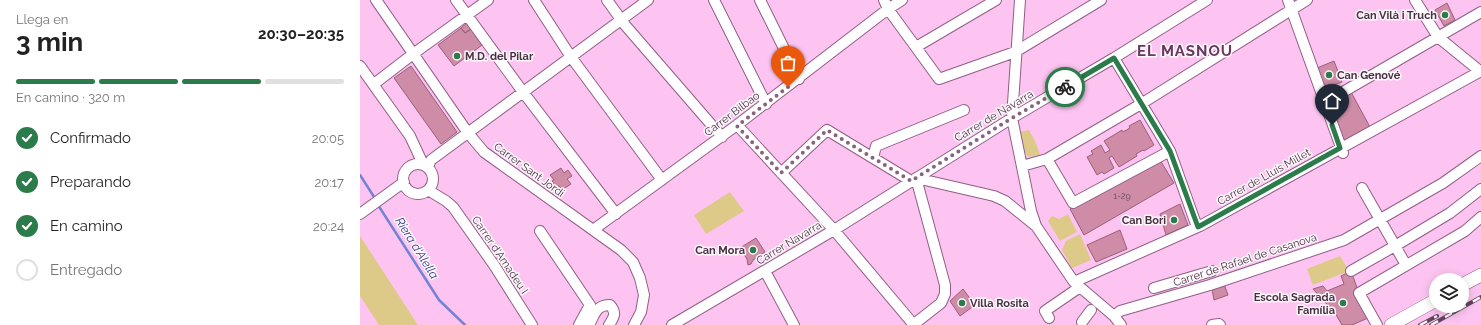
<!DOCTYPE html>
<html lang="es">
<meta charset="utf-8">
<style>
:root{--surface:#fff;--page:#f2f2f2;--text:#222;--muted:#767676;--line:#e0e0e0;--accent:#2b7b4b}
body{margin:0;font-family:Raleway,sans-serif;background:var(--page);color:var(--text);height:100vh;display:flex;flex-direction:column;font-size:15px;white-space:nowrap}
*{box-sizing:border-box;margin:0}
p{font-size:13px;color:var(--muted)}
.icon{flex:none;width:22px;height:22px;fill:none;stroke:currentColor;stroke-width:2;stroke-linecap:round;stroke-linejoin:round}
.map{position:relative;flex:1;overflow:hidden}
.sheet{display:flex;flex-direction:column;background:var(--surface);width:360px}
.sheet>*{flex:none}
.controls{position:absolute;left:1069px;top:273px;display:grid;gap:8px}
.controls a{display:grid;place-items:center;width:40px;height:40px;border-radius:50%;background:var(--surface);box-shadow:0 2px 10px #0003;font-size:20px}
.pin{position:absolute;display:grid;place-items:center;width:34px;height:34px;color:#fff;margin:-41px -17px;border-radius:50% 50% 50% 0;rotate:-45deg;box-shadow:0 0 4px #0007}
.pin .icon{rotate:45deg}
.courier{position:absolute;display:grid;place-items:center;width:40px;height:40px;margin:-20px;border:3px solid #2b7b4b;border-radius:50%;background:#fff;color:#222;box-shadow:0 1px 5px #0007}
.headline em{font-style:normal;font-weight:700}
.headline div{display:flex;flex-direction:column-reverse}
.headline{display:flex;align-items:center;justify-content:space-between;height:68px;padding:0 16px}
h1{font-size:26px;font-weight:700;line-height:30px}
.bar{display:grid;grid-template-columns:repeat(4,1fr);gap:6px 4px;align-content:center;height:48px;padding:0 16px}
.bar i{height:5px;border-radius:3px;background:var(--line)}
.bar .current{background:var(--accent)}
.bar p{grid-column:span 4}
ol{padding:0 16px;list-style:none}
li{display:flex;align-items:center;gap:12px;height:44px}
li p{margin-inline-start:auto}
li .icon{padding:4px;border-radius:50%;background:var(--accent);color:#fff;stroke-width:4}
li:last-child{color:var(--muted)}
li i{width:22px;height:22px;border:2px solid var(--line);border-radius:50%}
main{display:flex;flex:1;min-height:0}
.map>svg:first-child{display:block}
.green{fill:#ddca88}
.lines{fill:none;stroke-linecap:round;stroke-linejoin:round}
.stream{stroke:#7383d3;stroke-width:2.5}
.building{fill:#ce8ca6;stroke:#9c5e78}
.minor-casing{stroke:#915e87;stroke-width:12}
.major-casing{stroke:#915e87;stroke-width:14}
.minor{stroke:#fff;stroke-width:10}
.major{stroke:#fff;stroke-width:13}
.rail-casing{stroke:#61455b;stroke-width:4}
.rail{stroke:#fef8fd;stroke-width:2.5;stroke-dasharray:8;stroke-linecap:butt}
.done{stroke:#876480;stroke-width:4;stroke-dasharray:0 7.2}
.route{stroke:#2b7b4b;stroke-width:5}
.poi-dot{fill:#2b7b4b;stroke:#fef8fd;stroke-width:1.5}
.labels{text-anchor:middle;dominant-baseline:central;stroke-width:3;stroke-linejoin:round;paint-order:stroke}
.number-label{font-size:9px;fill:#6a485c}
.poi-label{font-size:11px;font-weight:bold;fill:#483143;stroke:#fef8fd;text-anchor:end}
.street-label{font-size:11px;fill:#483143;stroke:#fef8fd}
.water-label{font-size:12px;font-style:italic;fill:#2b2f8d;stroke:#fef8fd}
.district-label{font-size:15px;font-weight:bold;letter-spacing:1px;fill:#67375e;stroke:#fef8fd}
</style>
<main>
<section class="sheet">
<div class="headline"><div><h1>3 min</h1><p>Llega en</p></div><em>20:30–20:35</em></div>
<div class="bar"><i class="current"></i><i class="current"></i><i class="current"></i><i></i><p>En camino · 320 m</p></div>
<ol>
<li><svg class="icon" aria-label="check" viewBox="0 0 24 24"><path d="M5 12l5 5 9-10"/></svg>Confirmado<p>20:05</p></li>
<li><svg class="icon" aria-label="check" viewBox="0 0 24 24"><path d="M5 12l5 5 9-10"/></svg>Preparando<p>20:17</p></li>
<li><svg class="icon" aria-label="check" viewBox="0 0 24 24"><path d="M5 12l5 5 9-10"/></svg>En camino<p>20:24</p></li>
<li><i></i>Entregado</li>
</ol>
</section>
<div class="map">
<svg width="1121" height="325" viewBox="0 0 1121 325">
<rect width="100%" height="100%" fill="#fdc4f1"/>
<path class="green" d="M669,130L675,141L680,155L668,157L665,152L660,132Z
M370,192L384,211L346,234L334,215Z
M708,214L717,232L700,241L688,221L692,216L699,219Z
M720,234L731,260L712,268L702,250L706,241Z
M0,236L58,325H19L0,296Z
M980,256L989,271L953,285L947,269Z"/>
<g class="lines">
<path class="stream" d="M0,175L16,200
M18,205L79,300L105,325"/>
</g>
<path class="building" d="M1087,3L1095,20L1084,26L1075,10Z
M107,23L111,29L105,33L101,28Z
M101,28L105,33L111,29L122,45L94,66L78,45Z
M974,61L982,82L964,89L957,68Z
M51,66L97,132L81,144L34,78Z
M991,92L1010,127L982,142L968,106Z
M780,120L794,145L784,151L783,150L776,154L777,156L759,167L752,156L749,158L754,168L744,174L742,172L737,175L727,157L733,154L731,151L741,145L745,153L750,150L744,141L762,130L763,132L770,128L769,126Z
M800,160L814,183L724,235L710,209Z
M201,168L204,173L208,170L212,176L207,179L211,184L202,190L199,186L196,187L192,181L194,180L190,175Z
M820,204L828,225L806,235L800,214Z
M760,230L767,249L736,262L727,245Z
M396,238L405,252L393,260L391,264L388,265L387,259L380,248Z
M991,271L1008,318L992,325H982L975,313L953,289L963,286L967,291L984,284L981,276Z
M864,284L868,295L854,300L852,289Z
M603,289L615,305L600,316L590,301Z"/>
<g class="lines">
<defs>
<path id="minor" d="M16,0L108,133L124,152L261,250L273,262L280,278L284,295L281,312L274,325
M96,0L163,92L256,214
M174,0L211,57L302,180
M247,0L265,25L362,137
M354,0L406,104
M400,0L439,79
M524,0L528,9L579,79L655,52L741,0
M660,0L652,118L671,211L676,226
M928,0L983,153
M1055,0L1078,37L1121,72
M556,47L636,0
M754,58L810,151L837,227
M0,66L50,136L63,164
M14,84L53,54L128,0
M964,103L1121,12
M377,125L474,230L554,325
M513,158L516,146L604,110
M687,159L713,203L810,151
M43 179a15 15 0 1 1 30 0a15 15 0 1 1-30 0Z
M662,166L687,159L781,104L947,0
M68,167L71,160L288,0
M421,173L467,130L551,181
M556,178L634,196L645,201L676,226L714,282L754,316L761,325
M1002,188L1046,265
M68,190L86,201L93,207L134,265L172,325
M0,214L44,182
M233,230L377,125L528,9L542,0
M180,231L230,305L219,325
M405,271L434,325
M991,271L1035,246L1090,213L1121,189
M714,282L840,226L1121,71
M794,288L852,271
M754,316L760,311L850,285L984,240L1083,183L1121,156
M689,318L685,311L720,287
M722,322L731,310
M229,325C235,314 236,305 250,305C257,313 254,317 249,325
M312,325L474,230L652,118L754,58L847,0
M553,325L581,303L585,294V285L556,178
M852,325L859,324L860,325
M1017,325L999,293L1105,231L1121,217"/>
<path id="major" d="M1102,285L1121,275
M1031,325L1076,300"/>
</defs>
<use href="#minor" class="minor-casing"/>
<use href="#major" class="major-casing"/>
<use href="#minor" class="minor"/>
<use href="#major" class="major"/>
<defs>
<path id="rail" d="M1060,325L1077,316
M1071,325L1121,297"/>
</defs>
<use href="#rail" class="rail-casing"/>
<use href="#rail" class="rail"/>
</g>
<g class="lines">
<path class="done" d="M428,87L377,126L421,173L467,130L551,181L652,118L705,87"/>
<path class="route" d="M705,87L754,58L810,151L838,227L980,148L972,125"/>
</g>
<g class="poi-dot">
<circle cx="1085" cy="15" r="4"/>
<circle cx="97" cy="56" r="4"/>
<circle cx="969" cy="75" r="4"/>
<circle cx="814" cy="220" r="4"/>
<circle cx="393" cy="250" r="4"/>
<circle cx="602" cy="303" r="4"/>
<circle cx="983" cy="303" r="4"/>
</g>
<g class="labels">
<g class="number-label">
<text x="762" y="196">1-29</text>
</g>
<g class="poi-label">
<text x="1077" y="15">Can Vilà i Truch</text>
<text x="105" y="56" text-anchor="start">M.D. del Pilar</text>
<text x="977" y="75" text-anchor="start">Can Genové</text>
<text x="806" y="220">Can Bori</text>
<text x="385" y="250">Can Mora</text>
<text x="975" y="297">Escola Sagrada<tspan x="975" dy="13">Família</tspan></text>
<text x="610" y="303" text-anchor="start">Villa Rosita</text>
</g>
<g class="street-label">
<text transform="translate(372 114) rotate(-37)">Carrer Bilbao</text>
<text transform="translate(634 116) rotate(-31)">Carrer de Navarra</text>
<text transform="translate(169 170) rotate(36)">Carrer Sant Jordi</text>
<text transform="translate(904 177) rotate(-29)">Carrer de Lluís Millet</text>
<text transform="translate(429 243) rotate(-31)">Carrer Navarra</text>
<text transform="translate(140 255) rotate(56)">Carrer d'Amadeu I</text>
<text transform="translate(885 260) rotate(-18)">Carrer de Rafael de Casanova</text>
</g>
<g class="water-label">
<text transform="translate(57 248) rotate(58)">Riera d'Alella</text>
</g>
<g class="district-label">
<text x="825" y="51">EL MASNOU</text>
</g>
</g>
</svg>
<div class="controls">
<a><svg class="icon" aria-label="layers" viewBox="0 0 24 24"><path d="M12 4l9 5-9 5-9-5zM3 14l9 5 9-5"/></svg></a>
</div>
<div class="pin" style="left:428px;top:87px;background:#ea580c"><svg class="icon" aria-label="bag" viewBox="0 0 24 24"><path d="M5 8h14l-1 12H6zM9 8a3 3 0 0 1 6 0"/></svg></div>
<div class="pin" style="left:972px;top:125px;background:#1f2937"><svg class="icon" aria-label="home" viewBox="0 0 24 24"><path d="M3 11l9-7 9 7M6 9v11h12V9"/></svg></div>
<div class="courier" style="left:705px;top:87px"><svg class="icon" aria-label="bike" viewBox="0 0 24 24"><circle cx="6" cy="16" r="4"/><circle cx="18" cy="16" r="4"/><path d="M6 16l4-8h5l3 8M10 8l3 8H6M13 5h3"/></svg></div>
</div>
</main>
